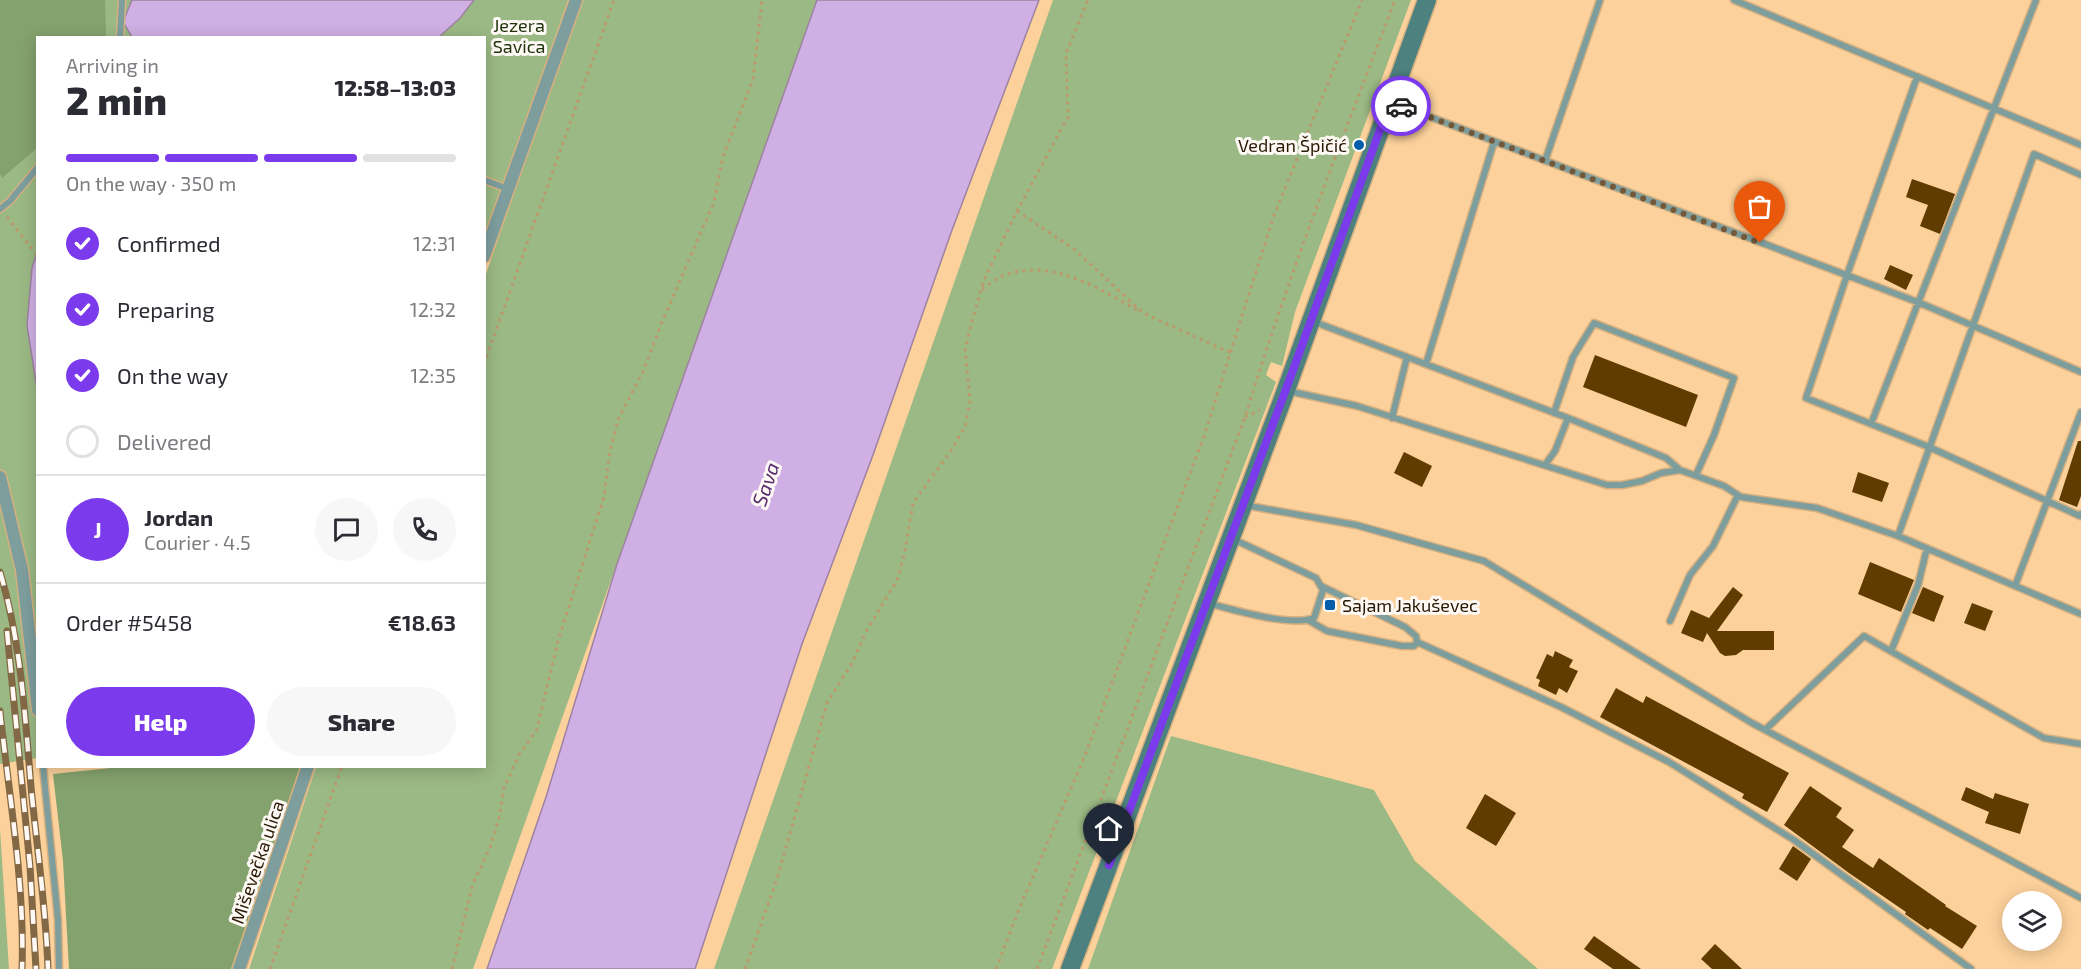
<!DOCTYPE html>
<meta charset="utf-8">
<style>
:root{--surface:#fff;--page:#f7f7f7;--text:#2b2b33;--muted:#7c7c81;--line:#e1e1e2;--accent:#7c3aed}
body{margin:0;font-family:"Exo 2",sans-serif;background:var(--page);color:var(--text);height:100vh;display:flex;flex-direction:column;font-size:22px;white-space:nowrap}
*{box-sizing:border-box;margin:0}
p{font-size:20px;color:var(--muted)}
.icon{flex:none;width:33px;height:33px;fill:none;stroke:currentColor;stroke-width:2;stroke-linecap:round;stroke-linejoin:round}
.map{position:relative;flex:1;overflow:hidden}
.side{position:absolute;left:36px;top:36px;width:450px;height:732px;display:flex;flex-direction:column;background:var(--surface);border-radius:0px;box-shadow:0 3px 15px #0003}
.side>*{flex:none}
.controls{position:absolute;left:2002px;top:891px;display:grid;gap:12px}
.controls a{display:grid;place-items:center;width:60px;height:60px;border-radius:50%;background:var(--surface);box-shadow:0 3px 15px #0003;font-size:30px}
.pin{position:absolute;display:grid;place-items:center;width:51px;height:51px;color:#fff;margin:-62px -26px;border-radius:50% 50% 50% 0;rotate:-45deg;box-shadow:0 0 6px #0007}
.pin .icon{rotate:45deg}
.courier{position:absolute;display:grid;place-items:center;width:60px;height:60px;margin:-30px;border:4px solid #7c3aed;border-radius:50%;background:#fff;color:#222;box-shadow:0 2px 8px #0007}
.summary em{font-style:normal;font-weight:800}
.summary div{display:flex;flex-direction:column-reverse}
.summary{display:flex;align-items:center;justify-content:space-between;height:102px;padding:0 30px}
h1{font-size:39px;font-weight:800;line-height:45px}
.bar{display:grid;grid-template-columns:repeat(4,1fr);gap:9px 6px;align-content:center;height:72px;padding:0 30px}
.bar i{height:8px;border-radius:4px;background:var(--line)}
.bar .on{background:var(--accent)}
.bar p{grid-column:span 4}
.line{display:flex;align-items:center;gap:15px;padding:0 30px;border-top:2px solid var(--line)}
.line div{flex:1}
.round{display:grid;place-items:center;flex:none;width:63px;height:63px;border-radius:32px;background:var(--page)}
ol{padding:0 30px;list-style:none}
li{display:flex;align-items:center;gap:18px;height:66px}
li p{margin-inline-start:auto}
li .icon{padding:6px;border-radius:50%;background:var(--accent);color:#fff;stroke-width:4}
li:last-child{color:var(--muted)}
li i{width:33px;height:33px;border:3px solid var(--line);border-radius:50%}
.button{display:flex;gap:12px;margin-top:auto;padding:12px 30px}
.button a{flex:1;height:69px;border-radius:36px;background:var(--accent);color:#fff;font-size:24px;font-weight:800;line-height:69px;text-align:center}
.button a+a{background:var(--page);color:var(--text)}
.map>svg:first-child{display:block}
.green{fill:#9bb984}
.forest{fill:#84a26d}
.water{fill:#d0afe4;stroke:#9e82a1;stroke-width:1.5}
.building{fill:#603c00}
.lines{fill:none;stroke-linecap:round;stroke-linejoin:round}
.lane-casing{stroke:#d6b080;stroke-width:9}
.street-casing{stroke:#d6b080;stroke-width:15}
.secondary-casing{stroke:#d6b080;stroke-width:21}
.path{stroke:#bb996d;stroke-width:3;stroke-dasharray:3 4.5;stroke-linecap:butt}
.lane{stroke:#7d9e9d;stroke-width:6}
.street{stroke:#7d9e9d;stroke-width:12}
.secondary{stroke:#4d817f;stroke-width:18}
.rail-casing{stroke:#836845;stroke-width:7}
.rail{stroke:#fef9f4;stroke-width:4.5;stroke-dasharray:14;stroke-linecap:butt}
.done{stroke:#735939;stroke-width:6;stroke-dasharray:0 10.8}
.route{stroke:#7c3aed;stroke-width:8}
.poi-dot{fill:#025dab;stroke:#fef9f4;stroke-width:2}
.labels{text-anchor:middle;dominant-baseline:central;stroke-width:6;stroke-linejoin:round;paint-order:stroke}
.park-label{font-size:18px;fill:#1f330b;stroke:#fef9f4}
.poi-label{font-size:18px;fill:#291904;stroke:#fef9f4;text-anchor:end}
.street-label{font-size:18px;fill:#291904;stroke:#fef9f4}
.water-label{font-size:20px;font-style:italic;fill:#572d6d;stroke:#fef9f4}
</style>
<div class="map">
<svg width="2081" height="969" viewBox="0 0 2081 969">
<rect width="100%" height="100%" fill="#fcd19b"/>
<path class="green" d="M0,0H568L485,236L484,38H38L37,758L0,764Z
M581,0H817L473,969H249L316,767L484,766L485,277Z
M1053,0H1411L1295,312L1282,366L1271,362L1266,375L1276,382L1052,969H714Z
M1171,736L1374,790L1415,861L1538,969H1088Z
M0,829L9,969H0Z"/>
<path class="forest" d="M0,0H105L106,37L38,38L37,148L2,178L0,173Z
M130,766L300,767L231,969H69L63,861L53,774Z"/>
<path class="water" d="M132,0H474L460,18L439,37H132L123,22Z
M817,0H1039L952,230L873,455L802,644L695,969H487L546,797L617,564Z
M37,253V389L27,325L32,268Z"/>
<path class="building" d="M1912,179L1955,194L1940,234L1920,226L1928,205L1906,197Z
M1890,265L1913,275L1906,290L1884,279Z
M1595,355L1698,395L1686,427L1583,387Z
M2078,441H2081V496L2077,507L2059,500Z
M1404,452L1432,466L1422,487L1394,473Z
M1858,472L1889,483L1882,502L1852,492Z
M1870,562L1914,580L1901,612L1858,594Z
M1733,587L1743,595L1717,631H1774V650H1743L1736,655L1725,656L1720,653L1707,633L1703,642L1681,633L1691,610L1709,618Z
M1923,587L1944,596L1934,622L1912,613Z
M1972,603L1993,611L1985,631L1964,623Z
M1555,651L1573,660L1569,667L1578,671L1567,693L1559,688L1556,695L1538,686L1540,680L1536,678L1547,654L1553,657Z
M1616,688L1643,703L1646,696L1789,773L1767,812L1742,798L1744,794L1600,717Z
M1810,786L1842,808L1836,817L1854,830L1842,847L1873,868L1879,858L1946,905L1945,906L1977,926L1962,949L1930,928L1928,930L1905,914L1906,912L1849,873L1784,825Z
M1966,787L1993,799L1995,793L2029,804L2020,834L1985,823L1989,812L1961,800Z
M1485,794L1516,813L1496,846L1466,828Z
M1793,846L1811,859L1797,881L1779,869Z
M1594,936L1641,969H1613L1584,949Z
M1715,944L1742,969H1712L1701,959Z"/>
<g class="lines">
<defs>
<path id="lane" d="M1734,0L2081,145
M120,38L122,0
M1917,77L1847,275L1806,398L1929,447L2080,516L2081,514
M1391,102L1920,303L2081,372
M1545,161L1600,0
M484,180L508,189
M0,209L10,201L38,167
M1312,321L1568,418L1666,458L1680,470
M1426,364L1494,142
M1288,391L1357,406L1607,485H1622L1642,481L1661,473L1680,470L1724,486L1741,497L1817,508L1898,536L2081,614
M1554,413L1573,357L1594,323L1734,378L1714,435L1696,475
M1392,418L1407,357
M1871,424L2036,0
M1545,465L1555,451L1568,418
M1244,505L1356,525L1484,561L1752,723L2081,898
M1898,536L2034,154L2081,175
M2015,586L2081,412
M1207,603C1234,610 1290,627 1314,618L1323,590L1316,578L1233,539
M1308,620L1327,631L1402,646H1414L1417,642L1416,636L1405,627L1321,586
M1670,621L1690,575L1713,546L1738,495
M1417,642L1561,707L1669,762L1794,840L1971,969
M1891,651L1918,585L1927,548
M1765,730L1864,636L2044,738L2081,744
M43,766L58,920L59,969"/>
<path id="street" d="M484,256L576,0
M0,477L22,570L38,710
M239,969L308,766"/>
<path id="secondary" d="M1070,969L1286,390L1427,0"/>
</defs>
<use href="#lane" class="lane-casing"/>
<use href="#street" class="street-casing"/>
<use href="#secondary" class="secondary-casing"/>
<path class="path" d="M1017,211L1074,249L1143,313L1231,353
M7,217L38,256
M982,289C989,285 995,279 1002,276C1051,257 1098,288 1139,311
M484,364L614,0
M1245,417L1260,410
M270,969L342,766
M452,969L473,883L490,848L500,815L503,790L519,755L537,729L558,641L604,497L610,450L619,417L642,374L662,322L714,202L723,156L753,80L762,0
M745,969L777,879L827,703L852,663L867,630L897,580L904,556L913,503L950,452L965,427L970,401L965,350L972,321L984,280L1017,211L1068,117L1066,53L1088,0
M996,969L1019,909L1084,758L1205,433L1274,215L1362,0
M1037,969L1245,417C1288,276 1343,138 1395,0"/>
<use href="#lane" class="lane"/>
<use href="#street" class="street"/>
<use href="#secondary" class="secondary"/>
<defs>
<path id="rail" d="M0,572C21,642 25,715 31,787C37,848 46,908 48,969
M7,631L30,866L36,969
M0,711C9,797 25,883 22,969"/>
</defs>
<use href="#rail" class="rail-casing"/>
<use href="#rail" class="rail"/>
</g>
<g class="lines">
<path class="done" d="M1401,106L1760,243"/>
<path class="route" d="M1109,865L1292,373L1390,102L1401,106"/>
</g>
<g class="poi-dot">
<circle cx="1359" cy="145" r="6"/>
<rect x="1324" y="599" width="12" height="12" rx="3"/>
</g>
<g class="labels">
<g class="park-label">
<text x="519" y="25">Jezera<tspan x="519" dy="21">Savica</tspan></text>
</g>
<g class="poi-label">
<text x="1347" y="145">Vedran Špičić</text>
<text x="1342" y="605" text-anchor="start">Sajam Jakuševec</text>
</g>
<g class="street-label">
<text transform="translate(257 862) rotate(-71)">Miševečka ulica</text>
</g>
<g class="water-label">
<text transform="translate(765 484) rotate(-71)">Sava</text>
</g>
</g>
</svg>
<div class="controls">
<a><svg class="icon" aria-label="layers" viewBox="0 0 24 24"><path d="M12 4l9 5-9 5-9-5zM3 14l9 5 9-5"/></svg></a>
</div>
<div class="pin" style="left:1760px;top:243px;background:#ea580c"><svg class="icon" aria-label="bag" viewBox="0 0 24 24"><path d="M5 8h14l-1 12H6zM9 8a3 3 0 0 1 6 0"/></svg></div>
<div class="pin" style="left:1109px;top:865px;background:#1f2937"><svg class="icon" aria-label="home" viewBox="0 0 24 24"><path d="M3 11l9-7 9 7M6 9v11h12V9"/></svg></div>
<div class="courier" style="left:1401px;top:106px"><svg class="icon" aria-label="car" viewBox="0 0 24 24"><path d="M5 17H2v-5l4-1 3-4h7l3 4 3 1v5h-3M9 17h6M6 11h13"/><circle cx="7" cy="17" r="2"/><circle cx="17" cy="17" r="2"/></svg></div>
<section class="side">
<div class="summary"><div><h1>2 min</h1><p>Arriving in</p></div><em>12:58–13:03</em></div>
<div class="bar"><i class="on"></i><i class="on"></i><i class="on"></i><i></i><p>On the way · 350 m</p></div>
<ol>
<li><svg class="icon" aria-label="check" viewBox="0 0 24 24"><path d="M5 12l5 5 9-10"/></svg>Confirmed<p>12:31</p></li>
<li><svg class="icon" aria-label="check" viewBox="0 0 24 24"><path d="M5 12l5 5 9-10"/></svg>Preparing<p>12:32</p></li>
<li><svg class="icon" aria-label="check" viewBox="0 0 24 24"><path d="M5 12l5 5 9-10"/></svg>On the way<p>12:35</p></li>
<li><i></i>Delivered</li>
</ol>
<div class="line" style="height:108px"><b class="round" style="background:var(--accent);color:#fff">J</b><div><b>Jordan</b><p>Courier · 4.5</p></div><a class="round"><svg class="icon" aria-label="chat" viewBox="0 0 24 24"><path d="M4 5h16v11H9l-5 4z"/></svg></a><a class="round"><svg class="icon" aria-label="phone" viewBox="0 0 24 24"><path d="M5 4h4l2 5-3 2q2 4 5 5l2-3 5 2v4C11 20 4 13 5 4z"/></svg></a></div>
<div class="line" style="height:78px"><div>Order #5458</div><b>€18.63</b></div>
<div class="button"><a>Help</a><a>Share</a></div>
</section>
</div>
